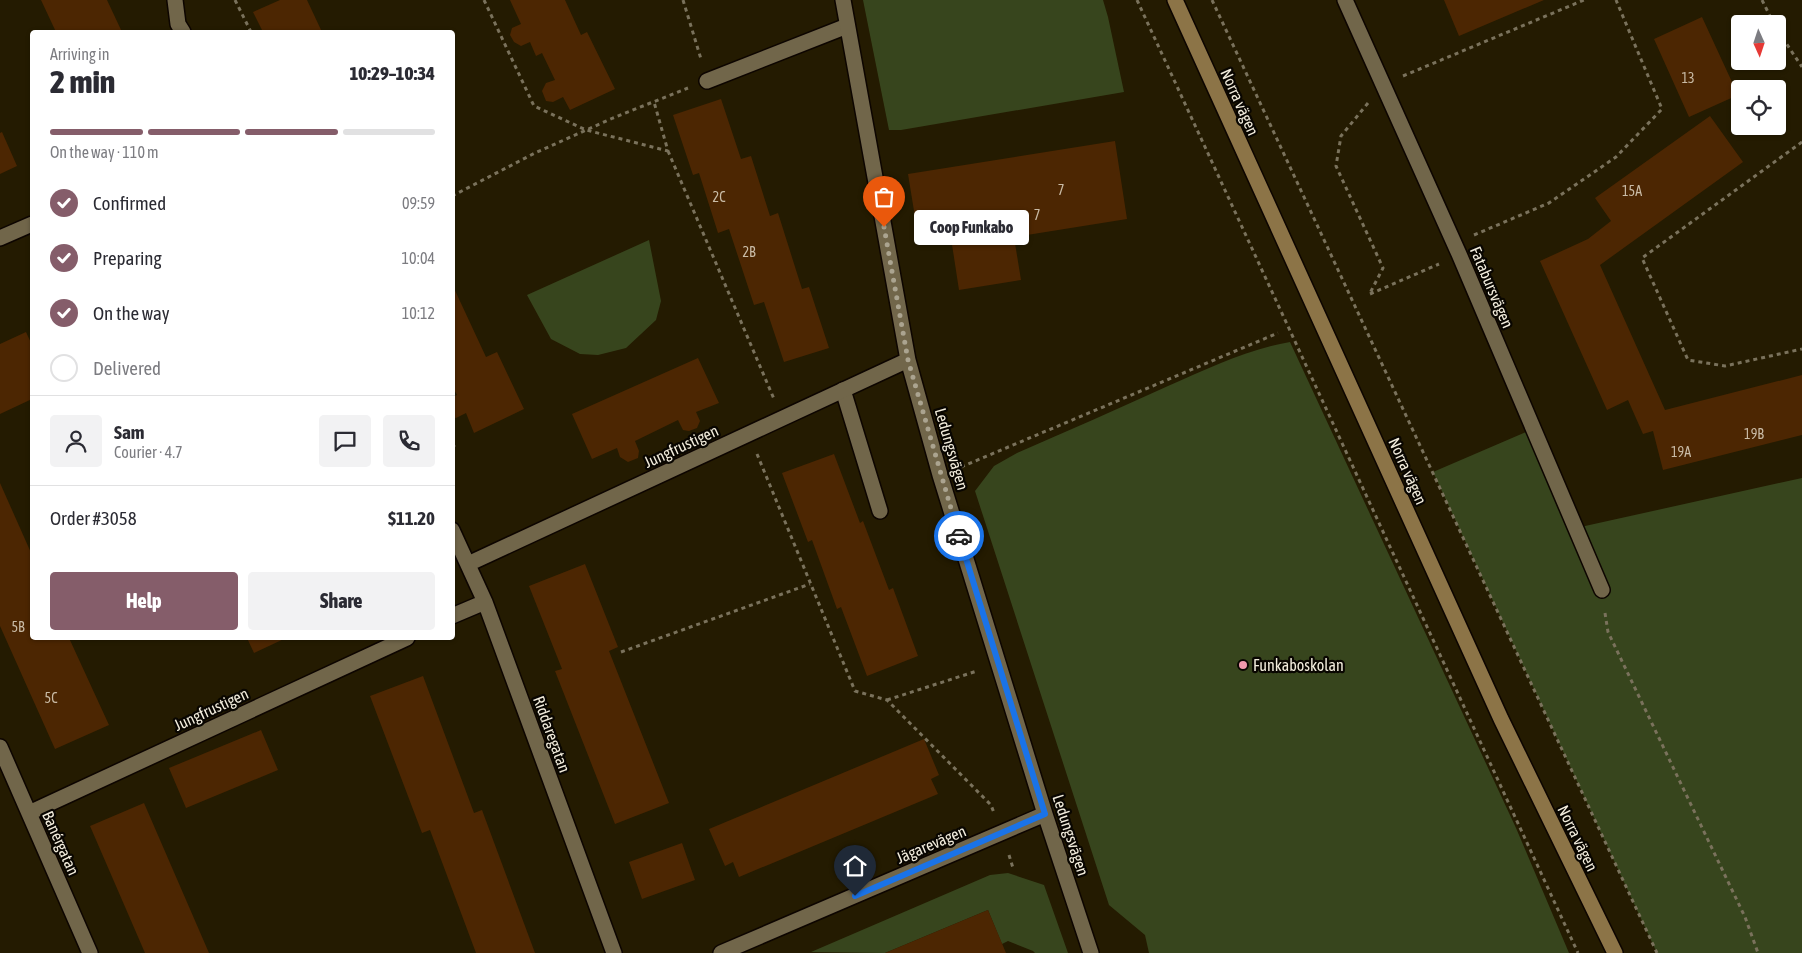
<!DOCTYPE html>
<meta charset="utf-8">
<style>
:root{--surface:#fff;--page:#f2f2f3;--text:#2b2b33;--muted:#7c7c81;--line:#e1e1e2;--accent:#855d6a}
body{margin:0;font-family:"Asap Condensed",sans-serif;background:var(--page);color:var(--text);height:100vh;display:flex;flex-direction:column;font-size:19px;white-space:nowrap}
*{box-sizing:border-box;margin:0}
p{font-size:16px;color:var(--muted)}
.icon{flex:none;width:28px;height:28px;fill:none;stroke:currentColor;stroke-width:2;stroke-linecap:round;stroke-linejoin:round}
.map{position:relative;flex:1;overflow:hidden}
.details{position:absolute;left:30px;top:30px;width:425px;height:610px;display:flex;flex-direction:column;background:var(--surface);border-radius:5px;box-shadow:0 1px 4px #0004}
.details>*{flex:none}
.needle{width:32px;rotate:177deg}
.buttons{position:absolute;left:1731px;top:15px;display:grid;gap:10px}
.buttons a{display:grid;place-items:center;width:55px;height:55px;border-radius:5px;background:var(--surface);box-shadow:0 1px 4px #0004;font-size:25px}
.pin{position:absolute;display:grid;place-items:center;width:42px;height:42px;color:#fff;margin:-51px -21px;border-radius:50% 50% 50% 0;rotate:-45deg;box-shadow:0 0 5px #0007}
.pin .icon{rotate:45deg}
.courier{position:absolute;display:grid;place-items:center;width:50px;height:50px;margin:-25px;border:4px solid #1a73e8;border-radius:50%;background:#fff;color:#222;box-shadow:0 1px 6px #0007}
.bubble{position:absolute;height:35px;border-radius:5px;background:var(--surface);box-shadow:0 1px 4px #0004;font-size:16px;font-weight:800;line-height:35px;text-align:center}
.headline em{font-style:normal;font-weight:800}
.headline div{display:flex;flex-direction:column-reverse}
.headline{display:flex;align-items:center;justify-content:space-between;height:85px;padding:0 20px}
h1{font-size:32px;font-weight:800;line-height:38px}
.bar{display:grid;grid-template-columns:repeat(4,1fr);gap:8px 5px;align-content:center;height:60px;padding:0 20px}
.bar i{height:6px;border-radius:4px;background:var(--line)}
.bar .current{background:var(--accent)}
.bar p{grid-column:span 4}
.line{display:flex;align-items:center;gap:12px;padding:0 20px;border-top:1px solid var(--line)}
.line div{flex:1}
.round{display:grid;place-items:center;flex:none;width:52px;height:52px;border-radius:5px;background:var(--page)}
ol{padding:0 20px;list-style:none}
li{display:flex;align-items:center;gap:15px;height:55px}
li p{margin-inline-start:auto}
li .icon{padding:5px;border-radius:50%;background:var(--accent);color:#fff;stroke-width:4}
li:last-child{color:var(--muted)}
li i{width:28px;height:28px;border:2px solid var(--line);border-radius:50%}
.cta{display:flex;gap:10px;margin-top:auto;padding:10px 20px}
.cta a{flex:1;height:58px;border-radius:5px;background:var(--accent);color:#fff;font-size:20px;font-weight:800;line-height:58px;text-align:center}
.cta a+a{background:var(--page);color:var(--text)}
.map>svg:first-child{display:block}
.green{fill:#37451d}
.building{fill:#4c2602}
.lines{fill:none;stroke-linecap:round;stroke-linejoin:round}
.service-casing{stroke:#0d0500;stroke-width:18}
.minor-casing{stroke:#0d0500;stroke-width:18}
.secondary-casing{stroke:#0d0500;stroke-width:18}
.path{stroke:#7a725c;stroke-width:3;stroke-dasharray:4 4;stroke-linecap:butt}
.service{stroke:#71664a;stroke-width:15}
.minor{stroke:#71664a;stroke-width:15}
.secondary{stroke:#8c7447;stroke-width:15}
.done{stroke:#aba490;stroke-width:5;stroke-dasharray:0 9}
.route{stroke:#1a73e8;stroke-width:6}
.poi-dot{fill:#f29aad;stroke:#090601;stroke-width:2}
.labels{text-anchor:middle;dominant-baseline:central;stroke-width:4.5;stroke-linejoin:round;paint-order:stroke}
.number-label{font-size:14px;fill:#c9bba6}
.street-label{font-size:16px;fill:#f3eddd;stroke:#090601}
.poi-label{font-size:16px;fill:#f3eddd;stroke:#090601;text-anchor:start}
</style>
<div class="map">
<svg width="1802" height="953" viewBox="0 0 1802 953">
<rect width="100%" height="100%" fill="#241b01"/>
<path class="green" d="M863,0H1103L1108,17L1124,92L901,130H889Z
M649,240L661,301L656,320L626,348L598,355L580,354L551,339L527,295Z
M1290,342L1516,828L1569,953H1149L1145,935L1109,905L975,491L994,466L1017,453C1067,431 1118,409 1168,386C1207,369 1248,349 1290,342Z
M1533,429L1576,528L1802,478V953H1657L1433,472Z
M1008,873L1044,885L1068,953H1035L1033,951L1008,941L1002,944L988,910L885,953L811,952L990,875Z"/>
<path class="building" d="M41,0H107L122,32H56Z
M280,0H307L322,32H263L253,12Z
M510,0H565L581,35L587,32L615,89L570,110L563,97L553,102L546,101L542,91L546,83L555,80L542,53L536,56L530,42L521,46L514,42L510,35L512,28L521,24Z
M1444,0H1544L1459,36Z
M1702,17L1738,95L1689,117L1654,39Z
M721,99L741,159L751,156L770,216L778,213L802,289L809,287L829,348L784,362L764,302L754,305L729,229L718,233L699,173L693,175L673,115Z
M1710,116L1743,162L1600,265L1665,410L1802,375V435L1663,470L1653,431L1643,434L1628,400L1607,410L1540,261L1588,239L1611,221L1595,198Z
M2,132L17,166L0,174V133Z
M1115,141L1127,219L1014,237L1021,280L959,290L947,212L915,217L908,174Z
M452,284L486,357L497,352L524,409L474,433L466,413L456,418L452,417V397L457,395L452,386Z
M26,332L32,345V399L0,414V344Z
M698,358L719,403L696,412L700,421L697,428L689,431L683,430L678,420L635,441L639,451L638,458L628,462L620,457L617,448L592,459L572,414Z
M834,454L860,523L863,521L889,590L893,588L918,656L867,676L841,607L837,609L812,540L808,542L782,473Z
M0,483L32,555V638H69L109,725L55,749L0,626Z
M585,564L618,647L609,651L669,803L615,824L555,671L562,669L529,586Z
M247,638H286L254,653Z
M423,676L474,813L482,810L535,953H476L430,830L422,833L370,696Z
M261,730L278,770L186,808L169,768Z
M924,739L939,775L931,779L938,794L739,877L733,862L725,866L709,829Z
M144,803L209,953H145L90,826Z
M682,843L695,880L642,899L629,862Z
M988,910L1006,953H885Z"/>
<g class="lines">
<defs>
<path id="service" d="M707,81L847,26
M843,390L880,511"/>
<path id="minor" d="M175,0L178,24L183,32
M843,0L908,360L940,475L1045,814L1091,953
M1345,0L1459,254L1602,590
M0,238L32,224
M452,530L485,602L614,953
M468,564L908,360
M452,616L485,602
M0,747L90,953
M29,813L407,638
M721,953L1045,814"/>
<path id="secondary" d="M1175,0L1501,719L1615,953"/>
</defs>
<use href="#service" class="service-casing"/>
<use href="#minor" class="minor-casing"/>
<use href="#secondary" class="secondary-casing"/>
<path class="path" d="M235,0L251,32
M484,0L534,106L586,130L668,151L654,102
M683,0L701,59
M1137,0L1578,953
M1212,0L1657,953
M1762,0L1774,24
M1778,31L1802,67
M1403,76L1584,0
M1368,103L1341,136L1336,166L1383,268L1369,295
M1802,142L1642,258L1688,360L1725,366L1802,349
M668,151L774,399
M452,196L535,153L613,118L688,88
M1474,235L1549,203L1616,157L1662,109L1616,0
M1370,294L1439,264
M452,443L454,446L452,447
M757,454L855,691L887,700L991,805L994,813
M961,467L1278,333
M1605,613L1608,632L1745,917L1758,953
M621,652L810,584
M887,700L977,671
M1009,855L1013,868"/>
<use href="#service" class="service"/>
<use href="#minor" class="minor"/>
<use href="#secondary" class="secondary"/>
</g>
<g class="lines">
<path class="done" d="M884,227L908,360L959,536"/>
<path class="route" d="M855,896L1045,814L959,536"/>
</g>
<circle class="poi-dot" cx="1243" cy="665" r="5"/>
<g class="labels">
<g class="number-label">
<text x="1688" y="78">13</text>
<text x="1061" y="190">7</text>
<text x="1632" y="191">15A</text>
<text x="719" y="197">2C</text>
<text x="1037" y="215">7</text>
<text x="749" y="252">2B</text>
<text x="1754" y="434">19B</text>
<text x="1681" y="452">19A</text>
<text x="18" y="627">5B</text>
<text x="51" y="698">5C</text>
</g>
<g class="street-label">
<text transform="translate(1240 102) rotate(66)">Norra vägen</text>
<text transform="translate(1492 287) rotate(67)">Fatabursvägen</text>
<text transform="translate(681 446) rotate(-25)">Jungfrustigen</text>
<text transform="translate(952 449) rotate(74)">Ledungsvägen</text>
<text transform="translate(1408 471) rotate(66)">Norra vägen</text>
<text transform="translate(211 709) rotate(-25)">Jungfrustigen</text>
<text transform="translate(552 734) rotate(70)">Riddaregatan</text>
<text transform="translate(1071 835) rotate(72)">Ledungsvägen</text>
<text transform="translate(1578 838) rotate(64)">Norra vägen</text>
<text transform="translate(61 843) rotate(66)">Banérgatan</text>
<text transform="translate(931 844) rotate(-23)">Jägarevägen</text>
</g>
<g class="poi-label">
<text x="1253" y="665">Funkaboskolan</text>
</g>
</g>
</svg>
<div class="buttons">
<a><svg class="needle" viewBox="-14 -14 28 28"><path d="M0-13l5 13h-10z" fill="#e53935"/><path d="M0 13l5-13h-10z" fill="#7c7c81"/></svg></a>
<a><svg class="icon" aria-label="locate" viewBox="0 0 24 24"><circle cx="12" cy="12" r="6"/><path d="M12 2v4M12 18v4M2 12h4M18 12h4"/></svg></a>
</div>
<div class="pin" style="left:884px;top:227px;background:#ea580c"><svg class="icon" aria-label="bag" viewBox="0 0 24 24"><path d="M5 8h14l-1 12H6zM9 8a3 3 0 0 1 6 0"/></svg></div>
<div class="pin" style="left:855px;top:896px;background:#1f2937"><svg class="icon" aria-label="home" viewBox="0 0 24 24"><path d="M3 11l9-7 9 7M6 9v11h12V9"/></svg></div>
<div class="courier" style="left:959px;top:536px"><svg class="icon" aria-label="car" viewBox="0 0 24 24"><path d="M5 17H2v-5l4-1 3-4h7l3 4 3 1v5h-3M9 17h6M6 11h13"/><circle cx="7" cy="17" r="2"/><circle cx="17" cy="17" r="2"/></svg></div>
<div class="bubble" style="left:914px;top:210px;width:115px">Coop Funkabo</div>
<section class="details">
<div class="headline"><div><h1>2 min</h1><p>Arriving in</p></div><em>10:29–10:34</em></div>
<div class="bar"><i class="current"></i><i class="current"></i><i class="current"></i><i></i><p>On the way · 110 m</p></div>
<ol>
<li><svg class="icon" aria-label="check" viewBox="0 0 24 24"><path d="M5 12l5 5 9-10"/></svg>Confirmed<p>09:59</p></li>
<li><svg class="icon" aria-label="check" viewBox="0 0 24 24"><path d="M5 12l5 5 9-10"/></svg>Preparing<p>10:04</p></li>
<li><svg class="icon" aria-label="check" viewBox="0 0 24 24"><path d="M5 12l5 5 9-10"/></svg>On the way<p>10:12</p></li>
<li><i></i>Delivered</li>
</ol>
<div class="line" style="height:90px"><a class="round"><svg class="icon" aria-label="person" viewBox="0 0 24 24"><circle cx="12" cy="8" r="4"/><path d="M4 21q1-7 8-7t8 7"/></svg></a><div><b>Sam</b><p>Courier · 4.7</p></div><a class="round"><svg class="icon" aria-label="chat" viewBox="0 0 24 24"><path d="M4 5h16v11H9l-5 4z"/></svg></a><a class="round"><svg class="icon" aria-label="phone" viewBox="0 0 24 24"><path d="M5 4h4l2 5-3 2q2 4 5 5l2-3 5 2v4C11 20 4 13 5 4z"/></svg></a></div>
<div class="line" style="height:65px"><div>Order #3058</div><b>$11.20</b></div>
<div class="cta"><a>Help</a><a>Share</a></div>
</section>
</div>
